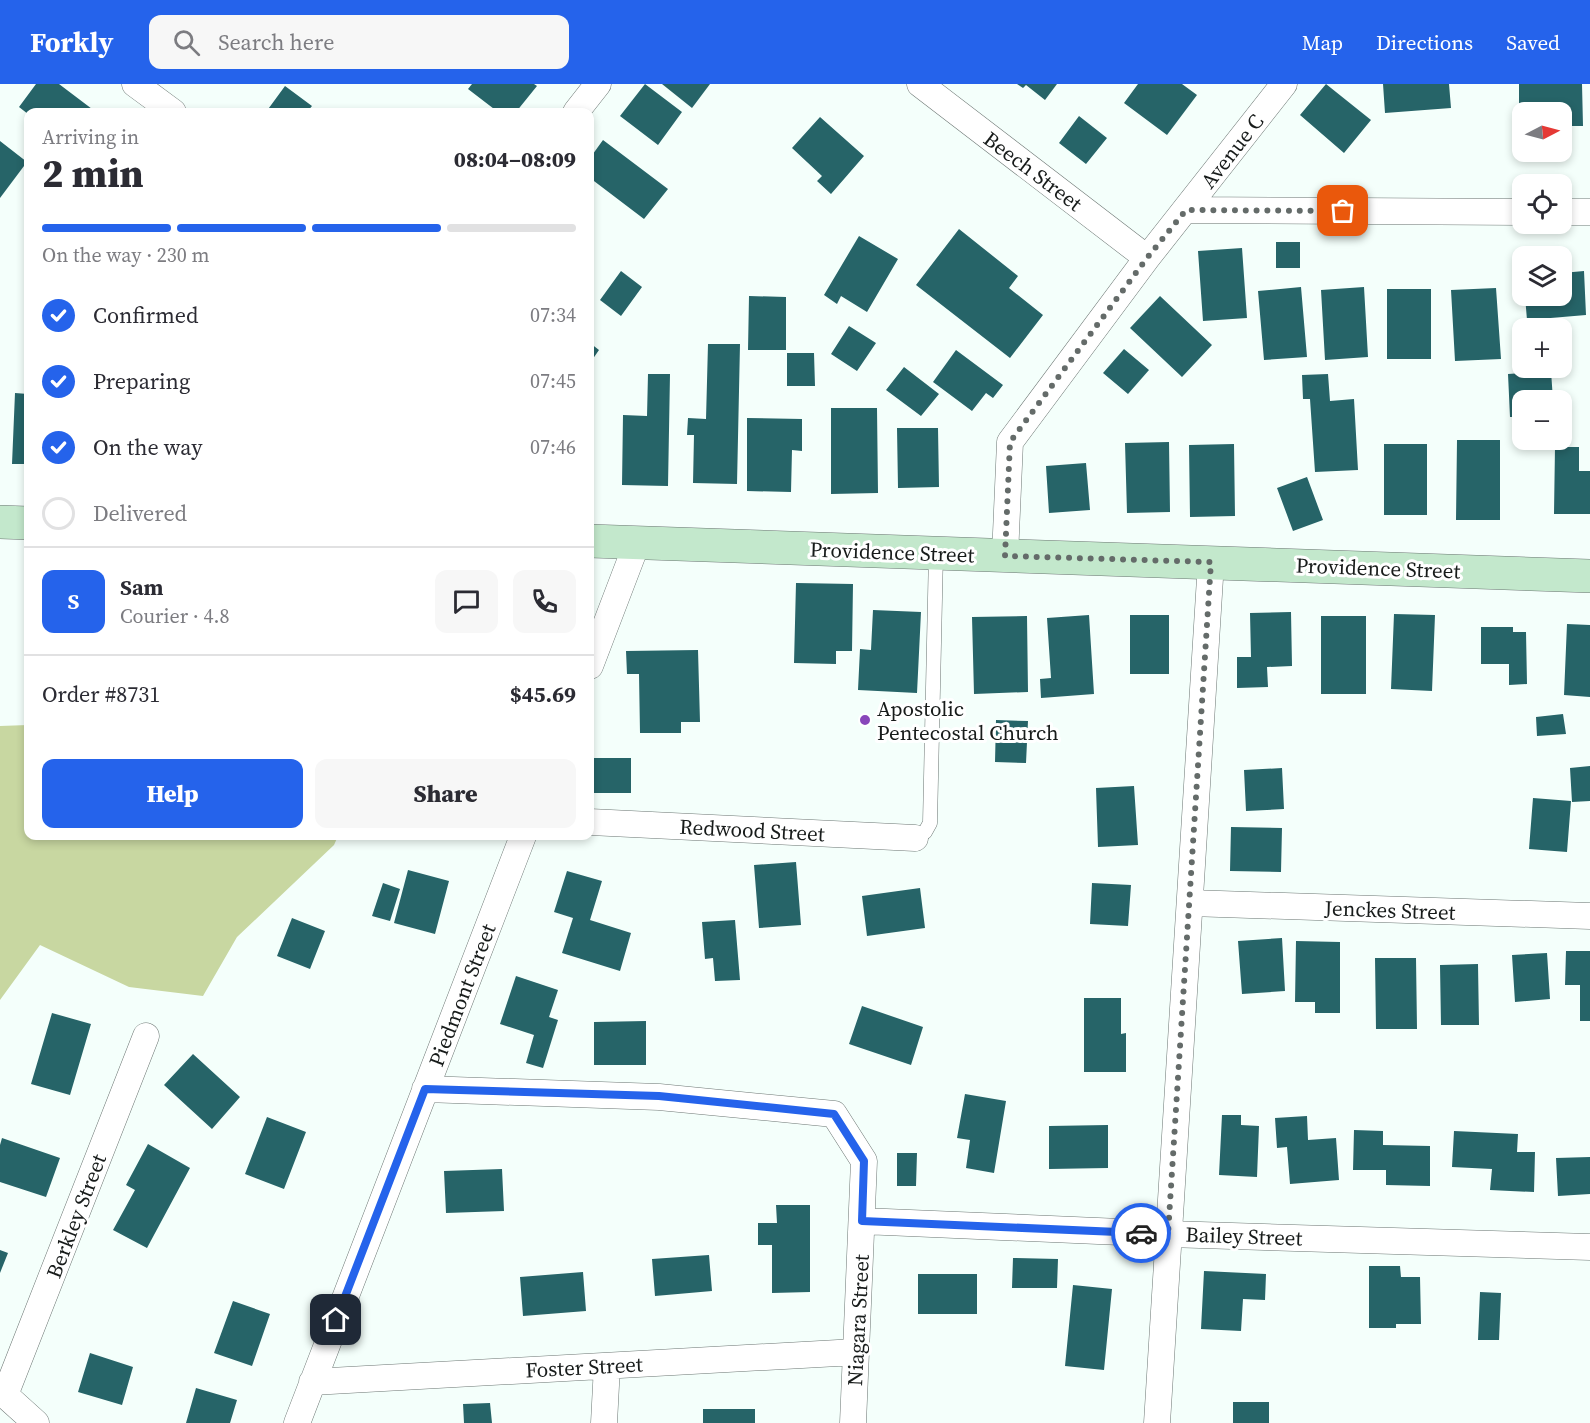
<!DOCTYPE html>
<meta charset="utf-8">
<style>
:root{--surface:#fff;--page:#f7f7f7;--text:#2b2b33;--muted:#7c7c81;--line:#e1e1e2;--accent:#2563eb}
body{margin:0;font-family:"Source Serif 4",serif;background:var(--page);color:var(--text);height:100vh;display:flex;flex-direction:column;font-size:22px;white-space:nowrap}
*{box-sizing:border-box;margin:0}
p{font-size:20px;color:var(--muted)}
.icon{flex:none;width:33px;height:33px;fill:none;stroke:currentColor;stroke-width:2;stroke-linecap:round;stroke-linejoin:round}
.map{position:relative;flex:1;overflow:hidden}
.panel{position:absolute;left:24px;top:24px;width:570px;height:732px;display:flex;flex-direction:column;background:var(--surface);border-radius:12px;box-shadow:0 3px 9px #0003}
.panel>*{flex:none}
.needle{width:39px;rotate:84deg}
.tools{position:absolute;left:1512px;top:18px;display:grid;gap:12px}
.tools a{display:grid;place-items:center;width:60px;height:60px;border-radius:12px;background:var(--surface);box-shadow:0 3px 9px #0003;font-size:30px}
.pin{position:absolute;display:grid;place-items:center;width:51px;height:51px;color:#fff;margin:-26px;border-radius:12px;box-shadow:0 3px 9px #0006}
.courier{position:absolute;display:grid;place-items:center;width:60px;height:60px;margin:-30px;border:4px solid #2563eb;border-radius:50%;background:#fff;color:#222;box-shadow:0 2px 8px #0007}
.summary em{font-style:normal;font-weight:800}
.summary div{display:flex;flex-direction:column-reverse}
.summary{display:flex;align-items:center;justify-content:space-between;height:102px;padding:0 18px}
h1{font-size:39px;font-weight:800;line-height:45px}
.bar{display:grid;grid-template-columns:repeat(4,1fr);gap:9px 6px;align-content:center;height:72px;padding:0 18px}
.bar i{height:8px;border-radius:4px;background:var(--line)}
.bar .selected{background:var(--accent)}
.bar p{grid-column:span 4}
.line{display:flex;align-items:center;gap:15px;padding:0 18px;border-top:2px solid var(--line)}
.line div{flex:1}
.round{display:grid;place-items:center;flex:none;width:63px;height:63px;border-radius:12px;background:var(--page)}
ol{padding:0 18px;list-style:none}
li{display:flex;align-items:center;gap:18px;height:66px}
li p{margin-inline-start:auto}
li .icon{padding:6px;border-radius:50%;background:var(--accent);color:#fff;stroke-width:4}
li:last-child{color:var(--muted)}
li i{width:33px;height:33px;border:3px solid var(--line);border-radius:50%}
.action{display:flex;gap:12px;margin-top:auto;padding:12px 18px}
.action a{flex:1;height:69px;border-radius:12px;background:var(--accent);color:#fff;font-size:24px;font-weight:800;line-height:69px;text-align:center}
.action a+a{background:var(--page);color:var(--text)}
header{display:flex;align-items:center;gap:36px;box-sizing:border-box;height:84px;padding:0 30px;background:var(--accent);color:#fff}
header strong{font-size:28px}
nav{display:flex;gap:33px;margin-inline-start:auto;font-size:21px}
.search{width:420px;height:54px;background:var(--page);display:flex;align-items:center;gap:15px;box-sizing:border-box;padding:0 21px;border-radius:12px;color:var(--muted);font-size:22px}
.map>svg:first-child{display:block}
.green{fill:#c8d7a1}
.building{fill:#266468}
.lines{fill:none;stroke-linecap:round;stroke-linejoin:round}
.lane-casing{stroke:#6d7774;stroke-width:15}
.street-casing{stroke:#6d7774;stroke-width:27}
.secondary-casing{stroke:#6d7774;stroke-width:34}
.lane{stroke:#fff;stroke-width:14}
.street{stroke:#fff;stroke-width:26}
.secondary{stroke:#c3e8cc;stroke-width:33}
.done{stroke:#646b69;stroke-width:6;stroke-dasharray:0 10.8}
.route{stroke:#2563eb;stroke-width:8}
.poi-dot{fill:#8846ba;stroke:#fff;stroke-width:2}
.labels{text-anchor:middle;dominant-baseline:central;stroke-width:6;stroke-linejoin:round;paint-order:stroke}
.street-label{font-size:21px;fill:#171b1a;stroke:#fff}
.poi-label{font-size:21px;fill:#171b1a;stroke:#fff;text-anchor:start}
</style>
<header>
<strong>Forkly</strong>
<div class="search"><svg class="icon" aria-label="search" viewBox="0 0 24 24"><circle cx="10" cy="10" r="6"/><path d="M15 15l6 6"/></svg>Search here</div>
<nav><a>Map</a><a>Directions</a><a>Saved</a></nav>
</header>
<div class="map">
<svg width="1590" height="1339" viewBox="0 0 1590 1339">
<rect width="100%" height="100%" fill="#f4fffb"/>
<path class="green" d="M28,641V752H338L334,761L237,853L203,912L129,903L40,861L0,916V642Z"/>
<path class="building" d="M36,0H59L96,28H28V30L19,23Z
M472,0H534L537,2L516,28H498L468,5Z
M645,0L682,28L658,61L620,32Z
M662,0H710L692,24Z
M1017,0H1057L1045,16L1026,1L1023,4Z
M1138,0H1182L1197,11L1167,51L1124,19Z
M1326,0L1371,36L1344,69L1300,31Z
M1383,0H1449L1451,24L1385,29Z
M1519,0H1582L1583,42H1562V28H1522V42H1519Z
M285,2L312,22L307,28H266Z
M1079,32L1107,54L1086,80L1059,59Z
M820,33L864,72L831,110L817,97L822,92L792,64Z
M603,56L668,105L644,135L590,94V74Z
M0,57L27,78L0,114Z
M959,145L1018,192L1009,204L1043,231L1010,274L916,201Z
M859,152L898,175L867,228L841,212L837,220L824,211Z
M1276,158H1300V184H1276Z
M1242,164L1247,234L1203,237L1198,167Z
M621,187L642,203L621,232L600,216Z
M1584,187L1586,231L1527,236L1525,212H1562V189Z
M1301,203L1307,273L1264,276L1258,207Z
M1364,203L1368,273L1325,276L1321,206Z
M1496,204L1501,275L1455,277L1451,206Z
M1387,205H1431V275H1387Z
M749,212L786,213V266H748Z
M1160,212L1212,261L1182,293L1130,244Z
M849,242L876,259L857,287L831,270Z
M590,259L599,266L590,279Z
M708,260H740L737,400L693,399L694,351H687L688,334L706,335Z
M1124,265L1149,286L1128,310L1103,289Z
M956,266L1003,301L993,314L986,309L972,327L933,298Z
M787,269H814L815,302H787Z
M904,283L939,310L921,332L886,306Z
M1551,287L1553,316H1522V333H1510L1508,290Z
M648,290H670L668,402L622,401L623,331L647,332Z
M1328,290L1330,317L1354,315L1358,386L1315,388L1310,315H1303L1302,291Z
M15,309L28,310V380H12Z
M831,324H877L878,409L831,410Z
M747,334L802,335V367L792,366L791,408L747,407Z
M897,344H938L939,403L898,404Z
M1457,356H1500V436H1456Z
M1169,358L1170,428L1127,429L1125,359Z
M1234,360L1235,432L1190,433L1189,361Z
M1384,360H1427V431H1384Z
M1555,363H1579V387H1590V430H1554Z
M1086,379L1090,426L1049,429L1046,382Z
M1307,393L1323,436L1293,447L1277,404Z
M796,499L853,500L852,567H836V580L794,579Z
M873,526L921,528L917,609L858,606L860,565L871,566Z
M1291,528L1292,582L1267,583L1268,603L1237,604V573H1251L1250,529Z
M1394,530L1435,531L1432,607L1391,605Z
M1089,531L1094,610L1041,614L1040,595L1051,594L1047,534Z
M1130,531H1169V590H1130Z
M1027,532L1028,608L974,610L972,533Z
M1321,532H1366V610H1321Z
M1567,540L1590,541V613L1564,611Z
M1481,543H1513V548H1526L1527,600L1509,601V580H1481Z
M698,566L700,638H681V649H640L639,590H627L626,567Z
M1563,630L1566,650L1537,652L1536,633Z
M996,636L1028,637L1026,679L995,678Z
M592,674H631V709H592Z
M1590,682V717L1572,718L1570,684Z
M1282,684L1284,725L1246,727L1244,686Z
M1134,702L1138,761L1098,763L1096,704Z
M1533,714L1571,717L1567,768L1529,765Z
M1231,743L1282,744L1281,788L1230,787Z
M796,778L801,841L759,844L754,781Z
M408,786L449,797L435,850L394,839Z
M567,787L602,797L590,836L631,849L620,887L562,869L573,834L554,828Z
M383,799L400,805L390,837L372,832Z
M1092,799L1131,801L1128,842L1090,840Z
M920,804L925,844L867,852L862,812Z
M292,834L325,847L310,885L277,872Z
M735,836L740,896L715,897L713,874L705,875L702,838Z
M1282,854L1285,907L1242,910L1238,857Z
M1296,857L1340,858V929H1315V918H1295Z
M1566,867H1590V937H1580V901H1565Z
M1547,869L1550,915L1515,918L1512,871Z
M1375,874H1416L1417,945H1376Z
M1478,880L1479,941H1441L1440,881Z
M516,892L558,906L549,933L558,936L543,984L526,979L534,951L500,940Z
M1084,914H1121V950L1126,949V988H1084Z
M862,922L923,943L911,981L849,960Z
M52,929L91,940L70,1011L31,1000Z
M646,937V981H594V938Z
M193,970L240,1013L212,1045L164,1001Z
M965,1010L1006,1017L994,1089L966,1084L970,1056L957,1054Z
M1222,1031H1241V1041L1259,1042L1257,1093L1219,1091Z
M1307,1032L1308,1056L1336,1054L1339,1096L1290,1100L1287,1063L1277,1064L1275,1034Z
M267,1033L306,1048L284,1105L245,1090Z
M1108,1041V1084L1049,1085V1042Z
M1354,1046L1383,1047V1061L1430,1062V1102L1386,1101V1086H1353Z
M1454,1047L1518,1050L1517,1068H1535L1534,1108L1490,1106L1492,1085L1452,1083Z
M2,1054L60,1074L46,1113L0,1098V1061Z
M148,1060L190,1084L147,1164L113,1146L135,1106L126,1101Z
M897,1069H917L916,1102H897Z
M1590,1073V1110L1558,1112L1556,1074Z
M502,1085L504,1127L446,1129L444,1087Z
M776,1121H810V1208L772,1209V1161H758V1139H777Z
M0,1166L8,1169L0,1189Z
M709,1171L712,1207L655,1212L652,1175Z
M1013,1174L1058,1175L1057,1204H1012Z
M1369,1182H1400L1401,1193H1420L1421,1240H1396V1244H1369Z
M1204,1187L1266,1190L1265,1216L1243,1215L1241,1247L1201,1245Z
M583,1188L586,1227L523,1232L520,1193Z
M918,1190H977V1230H918Z
M1073,1201L1112,1205L1104,1286L1065,1282Z
M1480,1208L1501,1209L1499,1256H1478Z
M233,1217L270,1230L252,1282L214,1269Z
M90,1269L133,1283L122,1321L78,1308Z
M196,1304L237,1316L230,1339H186Z
M1233,1318H1269V1339H1233Z
M490,1319L492,1339H464L463,1320Z
M703,1325H755V1339H703Z"/>
<g class="lines">
<defs>
<path id="lane" d="M915,754L925,748L930,739L936,469"/>
<path id="street" d="M135,0L173,28
M920,0L1147,174
M576,28L598,0
M1186,126L1522,128
M1562,128H1590
M1005,472L1010,358L1147,174L1284,0
M590,582L637,459
M590,738L915,754
M1190,819L1590,832
M425,1005L659,1013L834,1030L864,1077L853,1339
M862,1137L1168,1150L1590,1163
M312,1298L856,1268
M36,1339L5,1311L146,952
M297,1339L523,752
M604,1339L607,1282
M1157,1339L1211,478"/>
<path id="secondary" d="M0,438L28,439
M590,457L1590,492"/>
</defs>
<use href="#lane" class="lane-casing"/>
<use href="#street" class="street-casing"/>
<use href="#secondary" class="secondary-casing"/>
<use href="#lane" class="lane"/>
<use href="#street" class="street"/>
<use href="#secondary" class="secondary"/>
</g>
<g class="lines">
<path class="done" d="M1141,1149L1168,1150L1211,478L1005,472L1010,358L1147,174L1186,126L1343,127"/>
<path class="route" d="M336,1236L425,1005L659,1012L834,1030L864,1077L862,1137L1141,1149"/>
</g>
<circle class="poi-dot" cx="865" cy="636" r="6"/>
<g class="labels">
<g class="street-label">
<text transform="translate(1232 67) rotate(-52)">Avenue C</text>
<text transform="translate(1033 87) rotate(37)">Beech Street</text>
<text transform="translate(892 468) rotate(2)">Providence Street</text>
<text transform="translate(1378 484) rotate(2)">Providence Street</text>
<text transform="translate(752 746) rotate(3)">Redwood Street</text>
<text transform="translate(1390 826) rotate(2)">Jenckes Street</text>
<text transform="translate(462 911) rotate(-69)">Piedmont Street</text>
<text transform="translate(76 1132) rotate(-69)">Berkley Street</text>
<text transform="translate(1244 1152) rotate(2)">Bailey Street</text>
<text transform="translate(858 1236) rotate(-87)">Niagara Street</text>
<text transform="translate(584 1283) rotate(-3)">Foster Street</text>
</g>
<g class="poi-label">
<text x="877" y="624">Apostolic<tspan x="877" dy="24">Pentecostal Church</tspan></text>
</g>
</g>
</svg>
<div class="tools">
<a><svg class="needle" viewBox="-14 -14 28 28"><path d="M0-13l5 13h-10z" fill="#e53935"/><path d="M0 13l5-13h-10z" fill="#7c7c81"/></svg></a>
<a><svg class="icon" aria-label="locate" viewBox="0 0 24 24"><circle cx="12" cy="12" r="6"/><path d="M12 2v4M12 18v4M2 12h4M18 12h4"/></svg></a>
<a><svg class="icon" aria-label="layers" viewBox="0 0 24 24"><path d="M12 4l9 5-9 5-9-5zM3 14l9 5 9-5"/></svg></a>
<a>+</a>
<a>−</a>
</div>
<div class="pin" style="left:1343px;top:127px;background:#ea580c"><svg class="icon" aria-label="bag" viewBox="0 0 24 24"><path d="M5 8h14l-1 12H6zM9 8a3 3 0 0 1 6 0"/></svg></div>
<div class="pin" style="left:336px;top:1236px;background:#1f2937"><svg class="icon" aria-label="home" viewBox="0 0 24 24"><path d="M3 11l9-7 9 7M6 9v11h12V9"/></svg></div>
<div class="courier" style="left:1141px;top:1149px"><svg class="icon" aria-label="car" viewBox="0 0 24 24"><path d="M5 17H2v-5l4-1 3-4h7l3 4 3 1v5h-3M9 17h6M6 11h13"/><circle cx="7" cy="17" r="2"/><circle cx="17" cy="17" r="2"/></svg></div>
<section class="panel">
<div class="summary"><div><h1>2 min</h1><p>Arriving in</p></div><em>08:04–08:09</em></div>
<div class="bar"><i class="selected"></i><i class="selected"></i><i class="selected"></i><i></i><p>On the way · 230 m</p></div>
<ol>
<li><svg class="icon" aria-label="check" viewBox="0 0 24 24"><path d="M5 12l5 5 9-10"/></svg>Confirmed<p>07:34</p></li>
<li><svg class="icon" aria-label="check" viewBox="0 0 24 24"><path d="M5 12l5 5 9-10"/></svg>Preparing<p>07:45</p></li>
<li><svg class="icon" aria-label="check" viewBox="0 0 24 24"><path d="M5 12l5 5 9-10"/></svg>On the way<p>07:46</p></li>
<li><i></i>Delivered</li>
</ol>
<div class="line" style="height:108px"><b class="round" style="background:var(--accent);color:#fff">S</b><div><b>Sam</b><p>Courier · 4.8</p></div><a class="round"><svg class="icon" aria-label="chat" viewBox="0 0 24 24"><path d="M4 5h16v11H9l-5 4z"/></svg></a><a class="round"><svg class="icon" aria-label="phone" viewBox="0 0 24 24"><path d="M5 4h4l2 5-3 2q2 4 5 5l2-3 5 2v4C11 20 4 13 5 4z"/></svg></a></div>
<div class="line" style="height:78px"><div>Order #8731</div><b>$45.69</b></div>
<div class="action"><a>Help</a><a>Share</a></div>
</section>
</div>
